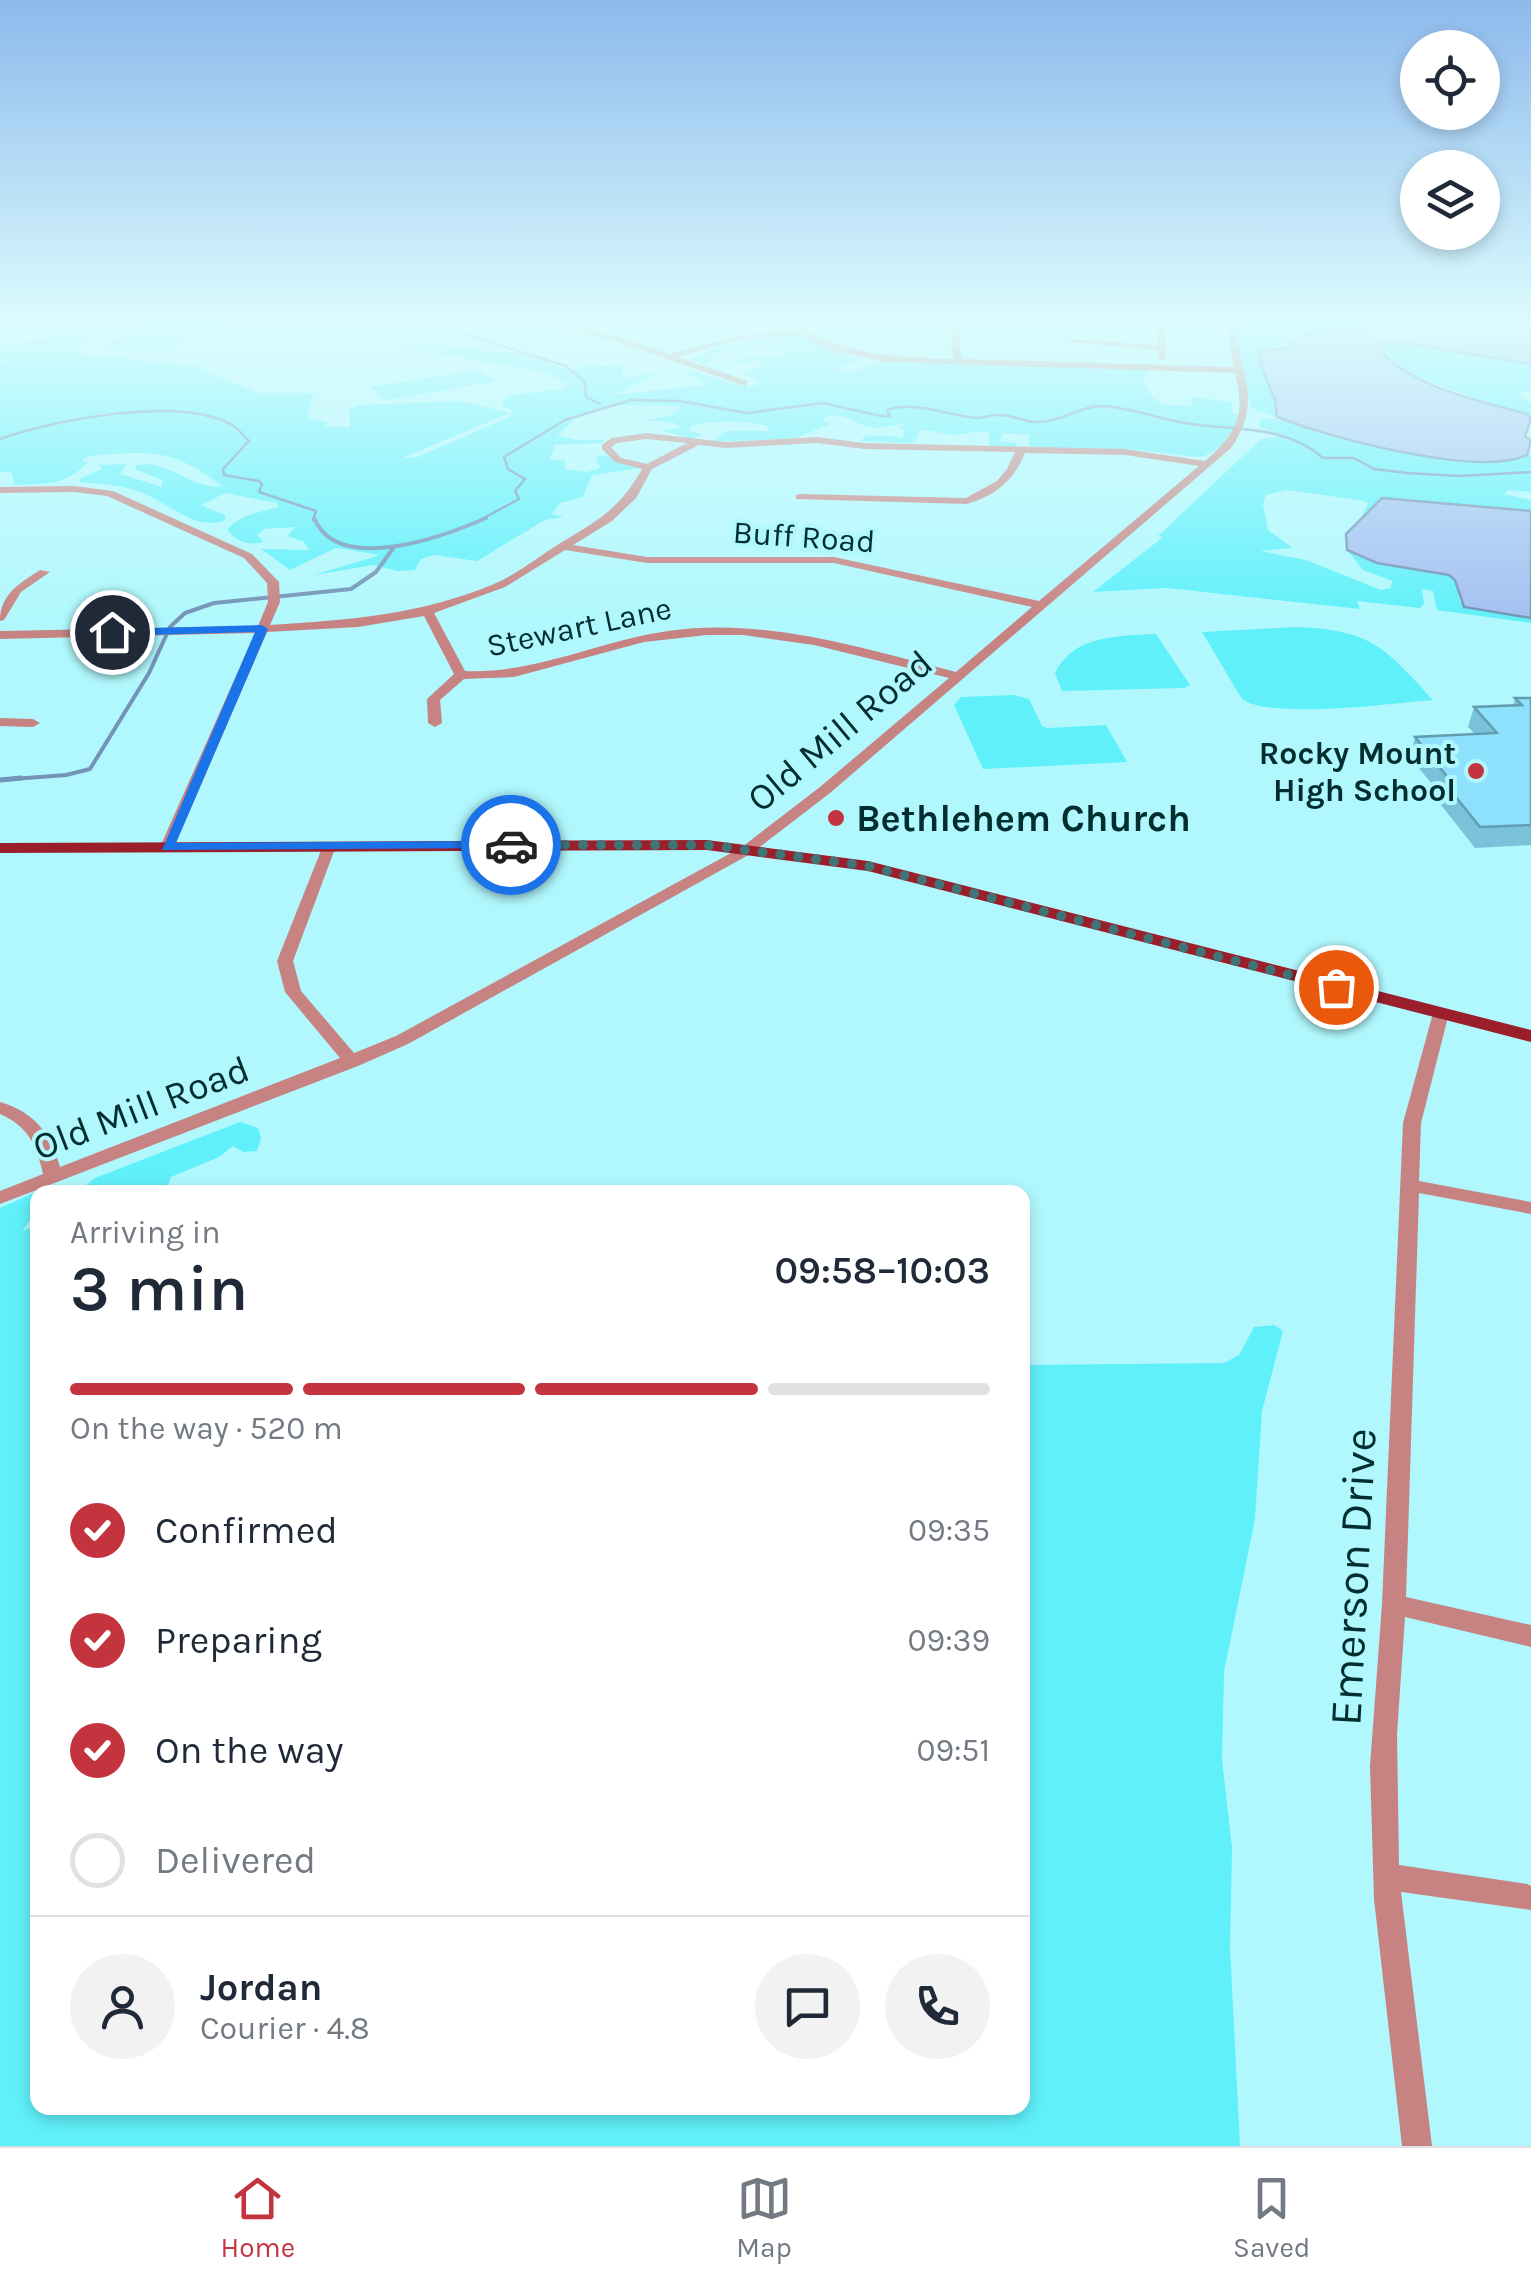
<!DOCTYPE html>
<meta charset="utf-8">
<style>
:root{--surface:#fff;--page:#f2f2f3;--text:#1f2937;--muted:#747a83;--line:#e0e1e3;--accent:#c4343f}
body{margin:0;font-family:Karla,sans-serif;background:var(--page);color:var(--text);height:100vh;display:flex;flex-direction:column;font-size:38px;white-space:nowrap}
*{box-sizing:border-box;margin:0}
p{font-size:32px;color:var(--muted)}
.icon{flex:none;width:55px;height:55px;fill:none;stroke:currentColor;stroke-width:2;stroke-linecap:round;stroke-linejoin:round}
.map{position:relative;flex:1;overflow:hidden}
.sheet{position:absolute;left:30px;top:1185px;width:1000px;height:930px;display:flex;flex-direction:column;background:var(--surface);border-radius:20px;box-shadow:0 5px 15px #0003}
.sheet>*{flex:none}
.fabs{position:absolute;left:1400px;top:30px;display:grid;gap:20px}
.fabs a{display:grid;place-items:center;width:100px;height:100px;border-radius:50%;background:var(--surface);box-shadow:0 5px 15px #0003;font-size:50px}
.pin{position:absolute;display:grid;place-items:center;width:85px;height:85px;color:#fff;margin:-42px;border:5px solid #fff;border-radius:50%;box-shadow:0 2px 10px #0007}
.courier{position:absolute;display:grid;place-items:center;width:100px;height:100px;margin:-50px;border:8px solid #1a73e8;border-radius:50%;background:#fff;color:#222;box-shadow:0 2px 12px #0007}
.overview em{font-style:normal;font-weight:600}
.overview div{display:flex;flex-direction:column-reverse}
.overview{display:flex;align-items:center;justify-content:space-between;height:170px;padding:0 40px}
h1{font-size:65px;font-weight:600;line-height:75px}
.bar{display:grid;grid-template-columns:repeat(4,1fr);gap:15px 10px;align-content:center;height:120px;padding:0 40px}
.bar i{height:12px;border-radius:8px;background:var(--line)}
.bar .selected{background:var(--accent)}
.bar p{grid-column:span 4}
.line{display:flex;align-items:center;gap:25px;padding:0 40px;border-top:2px solid var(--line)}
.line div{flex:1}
.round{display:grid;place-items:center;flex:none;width:105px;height:105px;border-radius:52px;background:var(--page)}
ol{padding:0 40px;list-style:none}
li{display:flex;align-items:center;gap:30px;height:110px}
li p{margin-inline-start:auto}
li .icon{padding:10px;border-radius:50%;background:var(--accent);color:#fff;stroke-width:4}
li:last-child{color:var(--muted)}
li i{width:55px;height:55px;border:5px solid var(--line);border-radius:50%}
.menu{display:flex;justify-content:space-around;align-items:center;height:140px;border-top:2px solid var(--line);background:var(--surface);font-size:28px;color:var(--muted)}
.menu a{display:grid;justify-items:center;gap:5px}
.menu .selected{color:var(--accent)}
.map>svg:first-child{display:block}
.green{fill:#60f0fa}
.water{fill:#a4c0f1;stroke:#7494b7;stroke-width:2.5}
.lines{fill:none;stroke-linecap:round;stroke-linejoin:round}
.stream-far2{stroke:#7494b7;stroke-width:2.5}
.stream-far1{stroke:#7494b7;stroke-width:4}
.stream{stroke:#7494b7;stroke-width:5}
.minor{fill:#c78381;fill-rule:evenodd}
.major{fill:#9b1e2b;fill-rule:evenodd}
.wall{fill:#7ac2d9}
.building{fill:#8ee1fc;stroke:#639eb0;stroke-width:2.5}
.route{fill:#1a73e8}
.done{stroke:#407578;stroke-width:10;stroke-dasharray:0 18}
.poi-dot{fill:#c4343f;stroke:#b0f8fd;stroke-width:4}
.labels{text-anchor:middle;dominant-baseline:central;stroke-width:8;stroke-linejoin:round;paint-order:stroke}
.far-street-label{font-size:32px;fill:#032e30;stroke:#b0f8fd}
.far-poi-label{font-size:32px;font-weight:bold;fill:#032e30;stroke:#b0f8fd;text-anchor:end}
.street-label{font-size:38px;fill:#032e30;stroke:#b0f8fd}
.poi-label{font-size:38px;font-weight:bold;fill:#032e30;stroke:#b0f8fd;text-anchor:start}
.near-street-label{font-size:45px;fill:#032e30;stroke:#b0f8fd}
</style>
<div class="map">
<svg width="1531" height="2146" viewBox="0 0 1531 2146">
<rect width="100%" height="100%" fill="#b0f8fd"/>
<path class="green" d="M166,320L225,324L155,353L102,346Z
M1235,320H1433L1298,336L1295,345L1260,363L1275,400L1277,417L1251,408L1236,343Z
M73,333L92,335L74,353L194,366L257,393H313L307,417L328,423L325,427H350V409L359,405L460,401L510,413L402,458L417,457L509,417L514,411L501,405L503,400L513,395L565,388L568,383L547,373L401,347L416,342L526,355L569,370L587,365L623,367V380L652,373L657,375L612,395L707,385L686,373L692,371L742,386L758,385V380L742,374L760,367L762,361L721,364L759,355L777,359L784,354C759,335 747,359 723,351L706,365L692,359L717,347L750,343L752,338L799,334L833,351L861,358L841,366V372L859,370L877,361L1153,369L1143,378L1152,397L1163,405L1191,406L1192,397L1232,402V412L1241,417C1231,433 1218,456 1197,457L1129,449H1029V435L1003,433L1000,441L1017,443L1015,447L989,446V432C976,430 965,435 954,435C943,434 933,430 920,430L914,443L860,441L867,435L903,437L904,429L897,428L904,424C894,424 882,430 870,427C852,423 841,409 822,419L830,424L796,438L713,442L726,431H768V427C755,420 703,420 691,427L689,431L703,434L692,439L660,430L681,428L676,423L647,420L672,415L681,406L611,405L579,416L557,435L577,440H603V443L553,445L555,449L549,459L565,461V469L587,472L600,468L596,457L603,455L640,468L592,475L583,497L560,503L552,514L564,517L545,520L477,561L434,555L421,559L415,570L398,571L373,565L314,575L380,555L336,548L290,570L261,549L309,550L304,542L288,536L295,527L264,529L257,535L264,542C247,546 239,542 227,530C238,515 261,512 278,507L277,503L225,493L201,505L226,516L224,521C193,530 171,504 143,493C123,485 102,484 80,482L81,478L102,469L99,465L127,464L120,474L162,487V480L135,469L137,465C170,459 191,490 222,486C182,456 163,450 113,454C101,455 92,454 82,460L87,463C63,487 46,483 15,485L11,471L0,473V362L7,360L0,357V346Z
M1389,341L1531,364L1530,390L1517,394L1531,403V419L1409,374L1375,344Z
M478,370L496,381L386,400L370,387Z
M1263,418C1328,427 1472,486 1531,452V492L1509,490L1504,494L1531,500V511L1392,498L1377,502L1360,521L1368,503L1365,501L1287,490L1266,495L1263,504L1268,530L1293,548L1260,551L1306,560L1381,590L1390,588L1393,581L1363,570L1347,550L1377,563L1449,575L1455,580L1460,602L1531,618V623L1437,610L1433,591L1422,589L1424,604L1420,608L1357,601L1360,609L1167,588L1093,592L1163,537L1158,536L1261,439L1284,436L1260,428L1259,420Z
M1296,627C1371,630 1385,647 1433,700C1393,703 1271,720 1242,699L1202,632Z
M1156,634L1190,685L1184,688L1062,691L1055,673C1073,635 1118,636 1156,634Z
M1014,695L1029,699L1042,726L1048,728L1106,725L1127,762L983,769L954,705L961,697Z
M240,1122L258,1128L261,1138L257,1151L244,1152L233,1146L219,1157L171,1177L166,1192H77L95,1178Z
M52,1185L54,1192H38L37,1211L22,1231L37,1225L38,2108H1022L1023,1365L1224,1363L1239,1355L1254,1327L1274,1325L1283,1331L1262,1411L1255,1519L1224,1672L1222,1759L1232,1848L1230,1948L1240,2146H0V1208Z"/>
<path class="water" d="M1433,320H1531V364L1405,343L1376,344C1403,386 1481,401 1527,414L1531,419L1525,436L1531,441L1527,455C1479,478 1327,437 1277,417L1275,400L1260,363V351L1290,348L1294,345L1290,341L1310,333Z
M1382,498L1531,511V618L1464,607L1455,580L1449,575L1377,563L1347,550L1346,534Z"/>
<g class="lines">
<path class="stream-far2" d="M418,320L566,366L585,382L586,397L600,404
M0,439C54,420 180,395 232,425C238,429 244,436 249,441L223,469L224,475L259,481L262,484L259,492L316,511L313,520
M480,520L519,499L515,491L525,479L508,469L504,457L565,420L631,400L680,401L747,413L823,403L881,416H890L887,410C917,400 948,416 977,418C985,418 992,414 1000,415C1012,415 1025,422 1037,422C1062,422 1079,406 1102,406C1130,407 1158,419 1185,423C1231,431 1286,424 1323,458H1354L1374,469L1407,473L1459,476L1531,472"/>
<path class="stream-far1" d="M314,518C338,576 445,536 486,518
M0,780L66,775L90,769L149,673L170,627L185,613L214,603L351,589L376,572L394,547"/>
<path class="stream" d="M0,780L21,778"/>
<path class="minor" d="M268,320H327L271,324Z
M523,320H537L617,336L668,354L742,335L799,330L810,320H818L806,331C858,357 898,357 954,359L951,349L953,320H961L959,349L963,359L1234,367L1227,320H1235C1238,372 1265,399 1231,448L830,793L752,853L408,1044L358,1066L0,1204V1191L43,1174C37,1146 28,1126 0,1114V1102C34,1112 51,1133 60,1167L340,1058L285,992L277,961L324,843L329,842L336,846L293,961L301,991L354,1053L396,1036L742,847L820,787L949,678L814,645L743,635H707L644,642L514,677L464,679L440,700L442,723L435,727L428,723L427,699L454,674L424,616L358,627L267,632L174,847L167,851L160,847L255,633L0,639V631L258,626L268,602L267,583L244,558L107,496L74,492L0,493V487L74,486L113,491L252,554L279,582L280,602L270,625C349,620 420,615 494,584C517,574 538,557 559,544C598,520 619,510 642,469L615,462L602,449V445L611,438L646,433L726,442L817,437L864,443L1125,449L1205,461C1237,433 1246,415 1235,373L885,362L830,350L800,335L742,339L677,357L748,381L745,386L615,341ZM646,439L687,443L647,464L621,458L611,447L617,443ZM817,443L864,449L1015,452L1007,469L997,481L966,498L800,494L796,495V499L967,504C995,496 1014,481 1025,453L1125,455L1199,466L1039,601L834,557H647L573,545L612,521L636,498L652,469L699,445L726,448ZM565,550L647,563H834L1032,607L956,672C862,648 765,617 668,631C598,641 536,674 465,671L434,613L505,587Z
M1157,320H1165L1166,357L1162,360L1158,357V350L1066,342L1070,339L1157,345Z
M40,570L50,572L21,592L4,620L0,621C0,594 20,583 40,570Z
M0,718L33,719L40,723L33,727L0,726Z
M1441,1008L1449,1013L1421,1123L1419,1181L1531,1202V1214L1419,1193L1406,1597L1531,1625V1647L1405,1617L1397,1734L1399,1865L1527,1884L1531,1886V1910L1401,1892L1432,2146H1402L1374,1899L1370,1766L1382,1604L1403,1123L1433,1013Z"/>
<path class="major" d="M707,840L868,861L1531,1030V1042L868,871L707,850L0,853V843Z"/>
</g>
<path class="wall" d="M1515,698H1531V845L1475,848L1441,805L1443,798L1410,757L1415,737L1475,734L1468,727L1474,707L1513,706Z"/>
<path class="building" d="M1515,698H1531V825L1480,827L1446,785H1454L1415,737L1497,733L1474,707L1522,705Z"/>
<linearGradient id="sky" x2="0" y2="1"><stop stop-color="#8db9ec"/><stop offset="0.52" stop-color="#dbfcfe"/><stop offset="1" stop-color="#dbfcfe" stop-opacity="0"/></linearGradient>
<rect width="1531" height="620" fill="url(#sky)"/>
<path class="route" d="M262,625L268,629L176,843L511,841L518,845L516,848L162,850L255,632L112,636L107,632L112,629Z"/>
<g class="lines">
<path class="done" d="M511,845H707L868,866L1336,987"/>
</g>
<g class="poi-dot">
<circle cx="1476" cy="771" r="10"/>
<circle cx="836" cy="818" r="10"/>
</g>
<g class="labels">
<g class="far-street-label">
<text transform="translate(804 537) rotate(4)">Buff Road</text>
<text transform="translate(579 627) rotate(-12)">Stewart Lane</text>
</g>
<g class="far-poi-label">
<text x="1456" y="753">Rocky Mount<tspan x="1456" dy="37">High School</tspan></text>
</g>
<g class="street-label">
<text transform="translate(840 731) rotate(-40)">Old Mill Road</text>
<text transform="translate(141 1108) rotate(-21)">Old Mill Road</text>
</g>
<g class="poi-label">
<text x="856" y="818">Bethlehem Church</text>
</g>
<g class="near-street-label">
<text transform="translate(1353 1577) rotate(-87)">Emerson Drive</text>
</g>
</g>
</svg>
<div class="fabs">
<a><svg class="icon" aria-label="locate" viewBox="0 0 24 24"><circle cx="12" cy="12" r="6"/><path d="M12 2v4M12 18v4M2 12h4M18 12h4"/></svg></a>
<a><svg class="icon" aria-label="layers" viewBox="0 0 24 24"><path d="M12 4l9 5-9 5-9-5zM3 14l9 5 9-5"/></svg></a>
</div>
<div class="pin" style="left:1336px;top:987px;background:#ea580c"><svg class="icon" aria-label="bag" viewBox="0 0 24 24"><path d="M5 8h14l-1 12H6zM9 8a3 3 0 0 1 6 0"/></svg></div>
<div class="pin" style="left:112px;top:632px;background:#1f2937"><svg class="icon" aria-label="home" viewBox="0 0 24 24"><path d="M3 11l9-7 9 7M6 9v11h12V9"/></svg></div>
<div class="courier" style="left:511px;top:845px"><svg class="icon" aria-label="car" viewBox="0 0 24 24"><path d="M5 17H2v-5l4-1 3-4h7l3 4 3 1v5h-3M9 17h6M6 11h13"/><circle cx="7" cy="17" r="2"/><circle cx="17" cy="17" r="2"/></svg></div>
<section class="sheet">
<div class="overview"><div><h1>3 min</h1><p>Arriving in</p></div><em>09:58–10:03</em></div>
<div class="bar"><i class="selected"></i><i class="selected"></i><i class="selected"></i><i></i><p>On the way · 520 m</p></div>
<ol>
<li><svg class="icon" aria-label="check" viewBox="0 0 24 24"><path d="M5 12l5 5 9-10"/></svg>Confirmed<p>09:35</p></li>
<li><svg class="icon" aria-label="check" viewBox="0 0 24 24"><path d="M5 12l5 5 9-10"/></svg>Preparing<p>09:39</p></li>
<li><svg class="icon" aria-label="check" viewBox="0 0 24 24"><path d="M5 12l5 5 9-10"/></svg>On the way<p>09:51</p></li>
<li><i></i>Delivered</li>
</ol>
<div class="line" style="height:180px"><a class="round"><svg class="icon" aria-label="person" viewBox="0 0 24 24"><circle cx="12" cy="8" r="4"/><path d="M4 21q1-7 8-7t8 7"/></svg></a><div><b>Jordan</b><p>Courier · 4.8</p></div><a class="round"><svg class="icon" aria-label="chat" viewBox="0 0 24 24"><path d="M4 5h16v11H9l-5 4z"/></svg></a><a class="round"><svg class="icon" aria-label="phone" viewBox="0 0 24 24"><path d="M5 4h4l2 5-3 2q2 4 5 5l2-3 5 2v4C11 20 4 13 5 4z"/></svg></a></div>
</section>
</div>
<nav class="menu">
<a class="selected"><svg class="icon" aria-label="home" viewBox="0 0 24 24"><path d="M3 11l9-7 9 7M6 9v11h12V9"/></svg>Home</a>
<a><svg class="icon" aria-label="map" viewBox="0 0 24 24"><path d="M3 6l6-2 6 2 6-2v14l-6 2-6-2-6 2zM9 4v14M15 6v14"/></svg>Map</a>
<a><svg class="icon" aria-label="saved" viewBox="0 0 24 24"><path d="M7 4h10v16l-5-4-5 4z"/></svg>Saved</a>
</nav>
